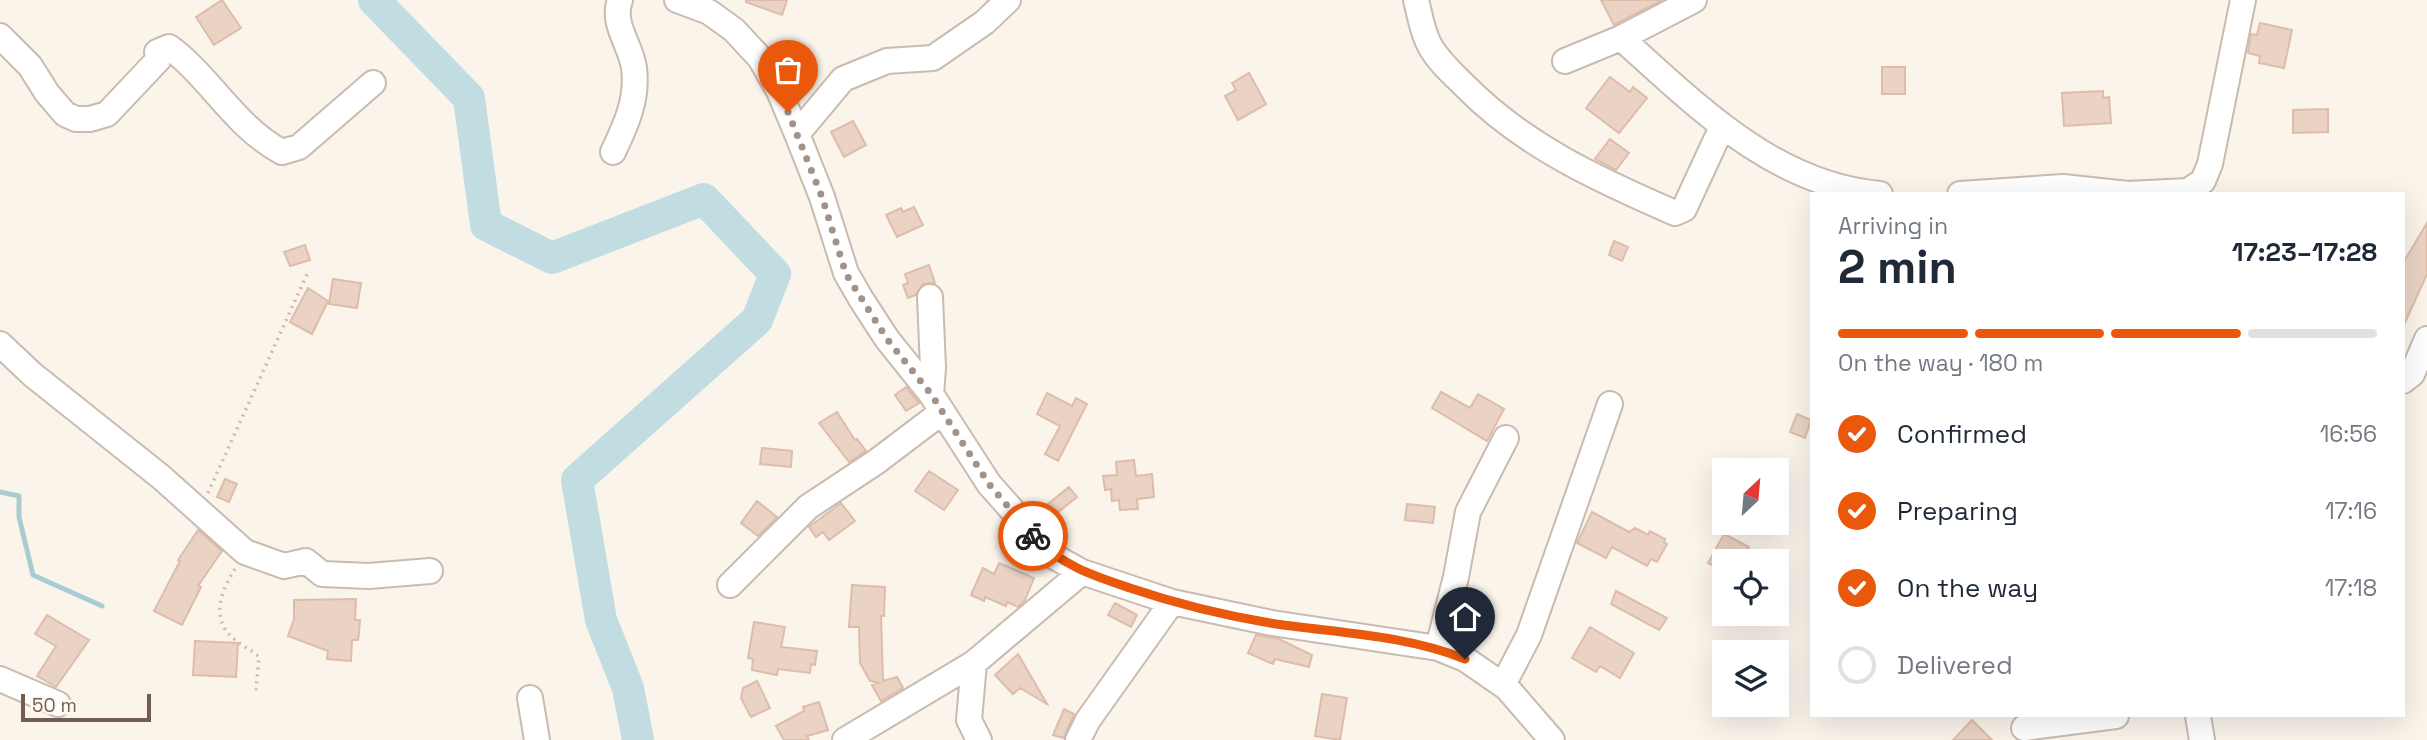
<!DOCTYPE html>
<meta charset="utf-8">
<style>
:root{--surface:#fff;--page:#f6f6f7;--text:#1f2937;--muted:#747a83;--line:#e0e1e3;--accent:#ea580c}
body{margin:0;font-family:"Space Grotesk",sans-serif;background:var(--page);color:var(--text);height:100vh;display:flex;flex-direction:column;font-size:26px;white-space:nowrap}
*{box-sizing:border-box;margin:0}
p{font-size:23px;color:var(--muted)}
.icon{flex:none;width:38px;height:38px;fill:none;stroke:currentColor;stroke-width:2;stroke-linecap:round;stroke-linejoin:round}
.map{position:relative;flex:1;overflow:hidden}
.sheet{position:absolute;left:1810px;top:192px;width:595px;height:525px;display:flex;flex-direction:column;background:var(--surface);border-radius:0px;box-shadow:0 7px 28px #0002}
.sheet>*{flex:none}
.needle{width:46px;rotate:26deg}
.tools{position:absolute;left:1712px;top:458px;display:grid;gap:14px}
.tools a{display:grid;place-items:center;width:77px;height:77px;border-radius:0px;background:var(--surface);box-shadow:0 7px 28px #0002;font-size:35px}
.scale{position:absolute;left:21px;bottom:18px;width:130px;box-sizing:border-box;padding-left:7px;border:4px solid #735d51;border-top:0;font-size:19px;line-height:24px;white-space:nowrap;color:#735d51;-webkit-text-stroke:5px #fdf9f1;paint-order:stroke}
.pin{position:absolute;display:grid;place-items:center;width:60px;height:60px;color:#fff;margin:-72px -30px;border-radius:50% 50% 50% 0;rotate:-45deg;box-shadow:0 0 7px #0007}
.pin .icon{rotate:45deg}
.courier{position:absolute;display:grid;place-items:center;width:70px;height:70px;margin:-35px;border:5px solid #ea580c;border-radius:50%;background:#fff;color:#222;box-shadow:0 2px 9px #0007}
.summary em{font-style:normal;font-weight:800}
.summary div{display:flex;flex-direction:column-reverse}
.summary{display:flex;align-items:center;justify-content:space-between;height:119px;padding:0 28px}
h1{font-size:46px;font-weight:800;line-height:52px}
.bar{display:grid;grid-template-columns:repeat(4,1fr);gap:10px 7px;align-content:center;height:84px;padding:0 28px}
.bar i{height:9px;border-radius:5px;background:var(--line)}
.bar .selected{background:var(--accent)}
.bar p{grid-column:span 4}
ol{padding:0 28px;list-style:none}
li{display:flex;align-items:center;gap:21px;height:77px}
li p{margin-inline-start:auto}
li .icon{padding:7px;border-radius:50%;background:var(--accent);color:#fff;stroke-width:4}
li:last-child{color:var(--muted)}
li i{width:38px;height:38px;border:4px solid var(--line);border-radius:50%}
.map>svg:first-child{display:block}
.lines{fill:none;stroke-linecap:round;stroke-linejoin:round}
.stream{stroke:#a9ccd2;stroke-width:5}
.river{stroke:#c2dde2;stroke-width:32}
.building{fill:#ead3c4;stroke:#ddbda9;stroke-width:2}
.minor-casing{stroke:#c9bbaf;stroke-width:28}
.path{stroke:#d1b9a9;stroke-width:3.5;stroke-dasharray:2 5;stroke-linecap:butt}
.minor{stroke:#fff;stroke-width:24}
.done{stroke:#a29287;stroke-width:7;stroke-dasharray:0 12.6}
.route{stroke:#ea580c;stroke-width:9}
</style>
<div class="map">
<svg width="2427" height="740" viewBox="0 0 2427 740">
<rect width="100%" height="100%" fill="#faf4eb"/>
<g class="lines">
<path class="stream" d="M0,492L19,496V517L33,575L102,606"/>
<path class="river" d="M374,0L469,98L486,225L552,258L704,199L775,274L757,320L577,480L601,620L628,688L638,740"/>
</g>
<path class="building" d="M222,0L241,28L214,45L196,17Z
M746,0H787L782,15L746,2Z
M1601,0H1662L1614,25Z
M2260,23L2292,30L2284,68L2259,63L2260,56L2248,53L2251,34L2257,35Z
M1882,67H1905V94H1882Z
M1249,73L1266,104L1238,120L1225,96L1236,90L1232,83Z
M1610,77L1630,92L1633,87L1647,98L1619,133L1586,108Z
M2103,91V98L2109,97L2111,123L2064,126L2062,93Z
M2328,109V132L2293,133V110Z
M853,121L866,145L844,157L831,132Z
M1610,139L1629,153L1616,170L1595,159Z
M914,207L923,225L897,237L886,215L901,208L903,212Z
M2427,223V274L2403,327V263Z
M1614,241L1628,247L1622,261L1609,255Z
M305,245L310,260L290,266L284,252Z
M929,265L935,283L923,284L916,295L908,298L903,285L908,283L905,274Z
M333,279L361,283L357,308L329,304Z
M308,288L328,301L312,334L290,322Z
M906,387L919,403L906,411L895,395Z
M1441,392L1470,408L1478,394L1504,409L1487,441L1432,408Z
M1047,393L1072,406L1076,398L1087,404L1058,461L1045,454L1060,426L1037,414Z
M837,412L855,440L857,439L866,451L849,462L819,423Z
M1797,414L1811,420L1805,438L1790,432Z
M762,448L792,451L791,467L760,464Z
M1134,460L1136,476L1152,474L1154,497L1137,499L1138,509L1120,510L1119,500L1112,501L1111,489L1105,490L1103,476L1117,475L1116,462Z
M929,471L958,490L944,510L915,491Z
M225,479L237,484L229,502L217,497Z
M1069,487L1077,497L1046,522L1038,512Z
M757,501L777,517L758,536L741,523Z
M841,503L855,521L829,540L823,532L816,537L809,527Z
M1407,504L1435,507L1433,523L1405,520Z
M1592,512L1629,532L1635,528L1648,535L1650,531L1665,539L1664,542L1667,544L1657,562L1651,559L1647,566L1612,547L1606,558L1577,543Z
M198,530L222,551L198,586L201,587L182,625L154,611L180,561L178,560Z
M1724,534L1749,547L1741,562H1724V571L1708,563Z
M999,563L1034,578L1025,600L1018,607L1007,602L1006,606L985,597L984,601L971,595L983,568L994,574Z
M852,585L885,587L884,616H881L883,681L897,677L903,688L881,701L872,685L878,683L870,681L860,663L859,627H849Z
M1616,591L1667,618L1659,630L1611,604Z
M356,599L355,620H360L359,634L358,640H352L351,661L327,659L328,651L288,636L294,619V600Z
M1115,603L1137,615L1131,627L1108,615Z
M47,615L89,640L56,687L37,676L56,646L35,634Z
M754,622L785,627L781,647L817,651L815,665L811,664L810,673L778,669L777,675L752,670L753,659L748,658Z
M1590,627L1634,653L1620,678L1600,666L1596,672L1572,658Z
M1256,635L1279,639L1312,655L1309,667L1275,659L1273,664L1248,653Z
M195,641L238,643L236,677L193,675Z
M1018,654L1047,704L1020,688L1013,694L995,675Z
M757,681L770,708L751,717L741,698L743,688Z
M1322,694L1347,698L1340,740L1315,736Z
M819,702L828,730L807,736L809,740H784L776,726L804,711L803,707Z
M1064,709L1074,714L1064,738L1053,735Z
M1972,720L1992,740H1953Z"/>
<g class="lines">
<defs>
<path id="minor" d="M677,0L709,12L734,30L760,58L779,91L797,134L822,197L846,273L861,299L887,339L931,394L989,484L1053,556L1082,572L1172,602L1272,623L1438,648L1465,659L1507,688L1552,740
M1416,0C1420,15 1422,32 1430,46C1439,62 1453,74 1465,86C1524,146 1599,180 1675,213L1684,209L1722,127
M0,36L30,66L47,93L65,114L76,119H90L107,114L158,60L157,52L169,47C210,77 236,128 282,152L299,147L373,83
M1621,38C1696,105 1774,185 1880,194
M1565,61L1621,38L1694,0
M797,134L843,79L887,61L933,58L985,22L1008,0
M613,152C626,125 638,99 634,68C631,45 611,24 620,0
M1960,194L2063,187L2128,194L2188,191L2203,181L2210,164L2243,0
M930,297L933,368L931,394
M0,344L33,375L161,477L245,552L284,566L306,561L322,574L369,576L430,571
M2403,381L2412,374L2427,339
M730,585L808,507L876,462L942,412
M1438,648L1456,577L1468,512L1506,438
M974,663L969,720L979,740
M0,679L58,704
M1503,685L1529,635L1610,404
M530,698L537,740
M2198,716L2202,740
M2024,728L2116,716
M845,740L974,663L1082,572
M1078,740L1088,720L1172,602"/>
</defs>
<use href="#minor" class="minor-casing"/>
<path class="path" d="M208,493L308,272
M235,569C222,589 210,618 232,637C240,645 251,649 259,657L256,690"/>
<use href="#minor" class="minor"/>
</g>
<g class="lines">
<path class="done" d="M788,112L822,197L846,274L887,339L931,394L989,484L1033,536"/>
<path class="route" d="M1033,536C1063,566 1091,575 1130,588C1177,604 1227,616 1276,624C1339,633 1405,635 1465,659"/>
</g>
</svg>
<div class="tools">
<a><svg class="needle" viewBox="-14 -14 28 28"><path d="M0-13l5 13h-10z" fill="#e53935"/><path d="M0 13l5-13h-10z" fill="#747a83"/></svg></a>
<a><svg class="icon" aria-label="locate" viewBox="0 0 24 24"><circle cx="12" cy="12" r="6"/><path d="M12 2v4M12 18v4M2 12h4M18 12h4"/></svg></a>
<a><svg class="icon" aria-label="layers" viewBox="0 0 24 24"><path d="M12 4l9 5-9 5-9-5zM3 14l9 5 9-5"/></svg></a>
</div>
<div class="scale">50 m</div>
<div class="pin" style="left:788px;top:112px;background:#ea580c"><svg class="icon" aria-label="bag" viewBox="0 0 24 24"><path d="M5 8h14l-1 12H6zM9 8a3 3 0 0 1 6 0"/></svg></div>
<div class="pin" style="left:1465px;top:659px;background:#1f2937"><svg class="icon" aria-label="home" viewBox="0 0 24 24"><path d="M3 11l9-7 9 7M6 9v11h12V9"/></svg></div>
<div class="courier" style="left:1033px;top:536px"><svg class="icon" aria-label="bike" viewBox="0 0 24 24"><circle cx="6" cy="16" r="4"/><circle cx="18" cy="16" r="4"/><path d="M6 16l4-8h5l3 8M10 8l3 8H6M13 5h3"/></svg></div>
<section class="sheet">
<div class="summary"><div><h1>2 min</h1><p>Arriving in</p></div><em>17:23–17:28</em></div>
<div class="bar"><i class="selected"></i><i class="selected"></i><i class="selected"></i><i></i><p>On the way · 180 m</p></div>
<ol>
<li><svg class="icon" aria-label="check" viewBox="0 0 24 24"><path d="M5 12l5 5 9-10"/></svg>Confirmed<p>16:56</p></li>
<li><svg class="icon" aria-label="check" viewBox="0 0 24 24"><path d="M5 12l5 5 9-10"/></svg>Preparing<p>17:16</p></li>
<li><svg class="icon" aria-label="check" viewBox="0 0 24 24"><path d="M5 12l5 5 9-10"/></svg>On the way<p>17:18</p></li>
<li><i></i>Delivered</li>
</ol>
</section>
</div>
